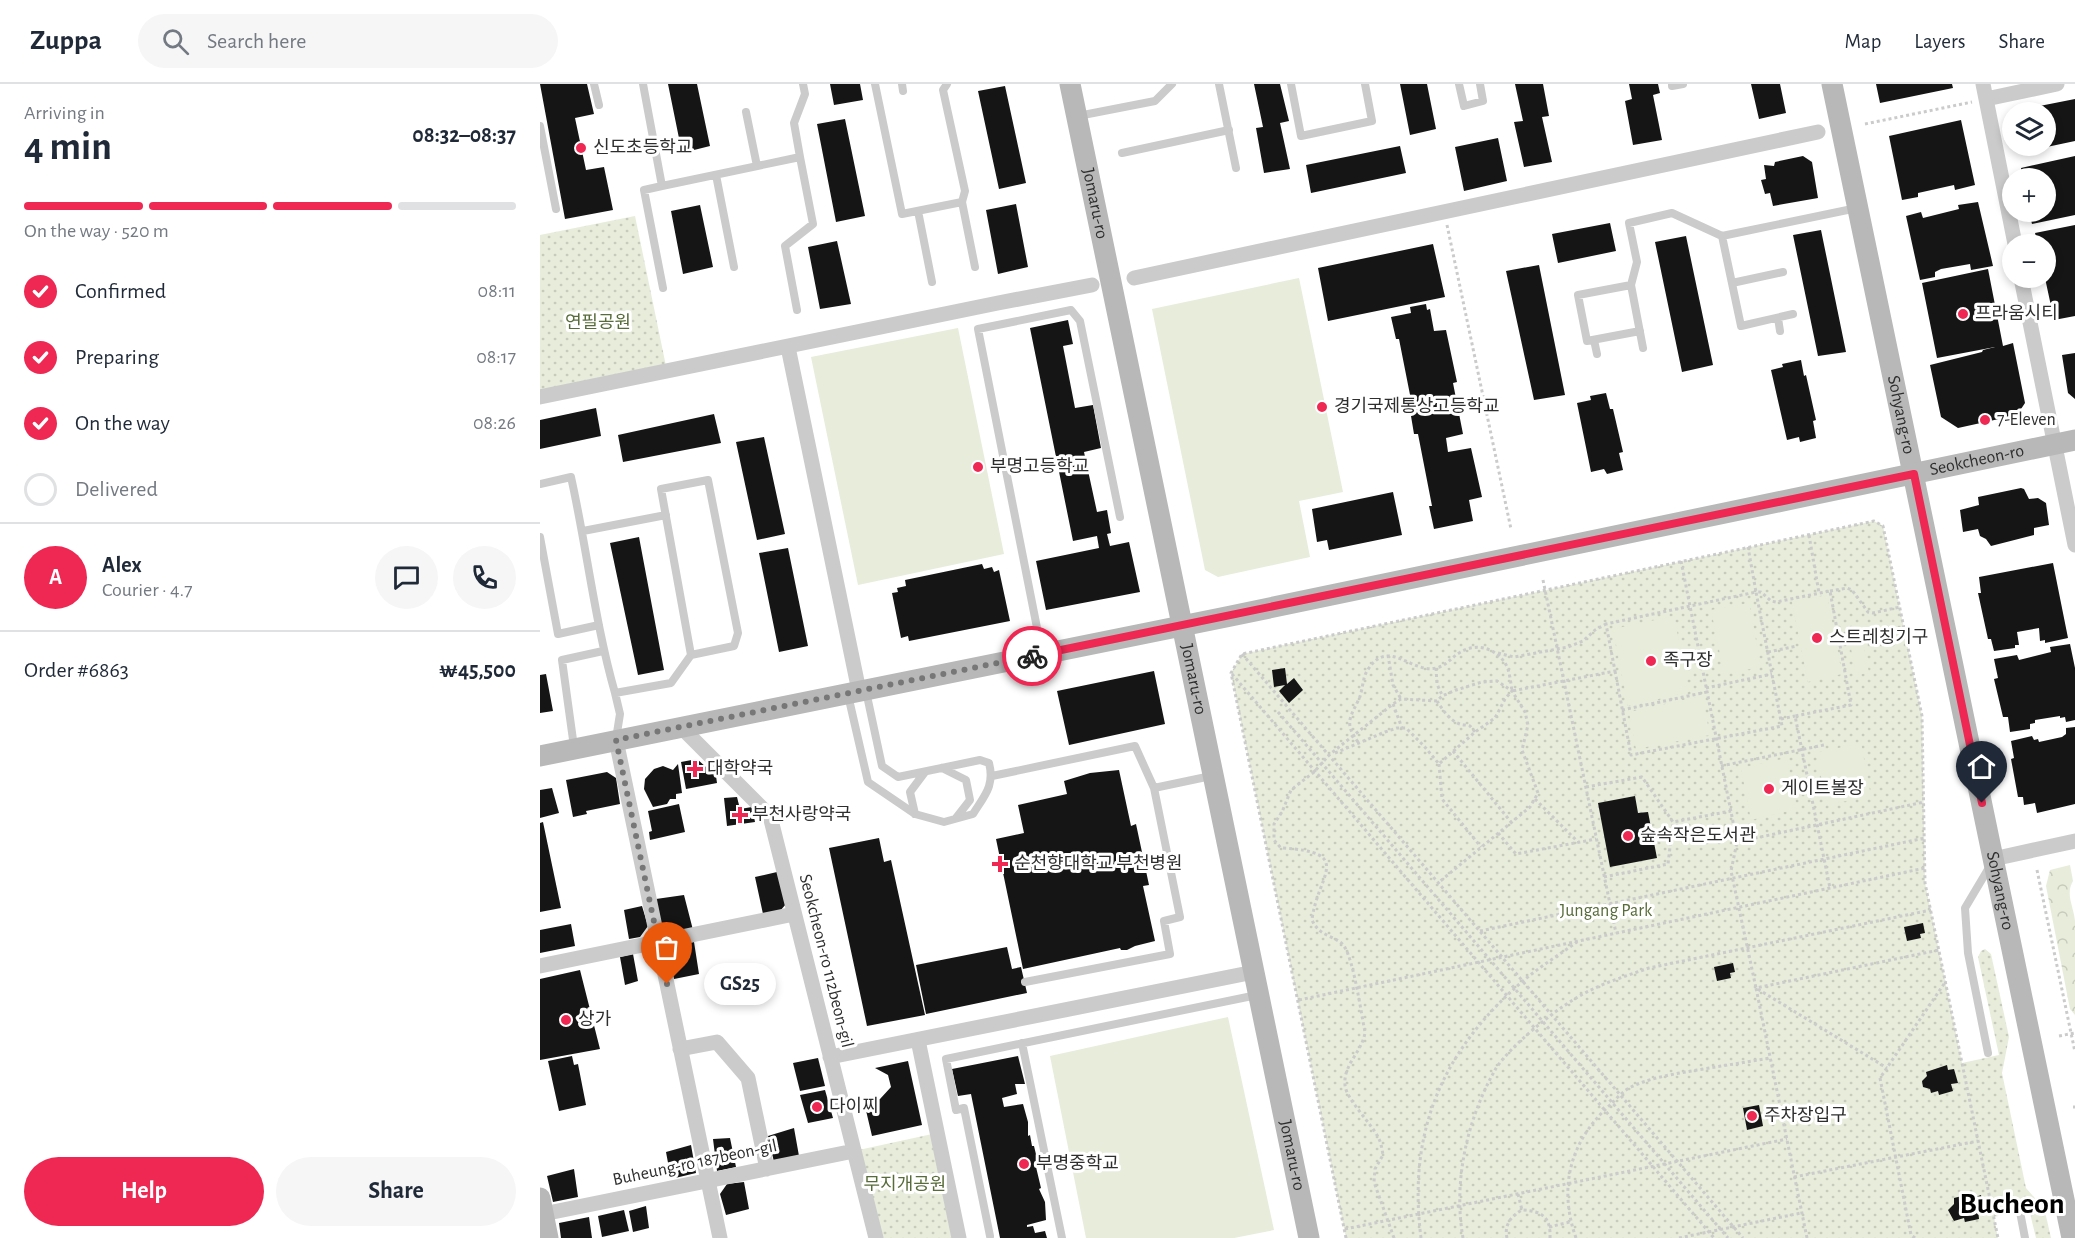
<!DOCTYPE html>
<meta charset="utf-8">
<style>
:root{--surface:#fff;--page:#f6f6f7;--text:#1f2937;--muted:#747a83;--line:#e0e1e3;--accent:#ee2852}
body{margin:0;font-family:"Alegreya Sans","Noto Sans KR",sans-serif;background:var(--page);color:var(--text);height:100vh;display:flex;flex-direction:column;font-size:22px;white-space:nowrap}
*{box-sizing:border-box;margin:0}
p{font-size:20px;color:var(--muted)}
.icon{flex:none;width:33px;height:33px;fill:none;stroke:currentColor;stroke-width:2;stroke-linecap:round;stroke-linejoin:round}
.map{position:relative;flex:1;overflow:hidden}
.panel{display:flex;flex-direction:column;background:var(--surface);width:540px}
.panel>*{flex:none}
.controls{position:absolute;left:1462px;top:18px;display:grid;gap:12px}
.controls a{display:grid;place-items:center;width:54px;height:54px;border-radius:50%;background:var(--surface);box-shadow:0 3px 9px #0003;font-size:30px}
.pin{position:absolute;display:grid;place-items:center;width:51px;height:51px;color:#fff;margin:-62px -26px;border-radius:50% 50% 50% 0;rotate:-45deg;box-shadow:0 0 6px #0007}
.pin .icon{rotate:45deg}
.courier{position:absolute;display:grid;place-items:center;width:60px;height:60px;margin:-30px;border:4px solid #ee2852;border-radius:50%;background:#fff;color:#222;box-shadow:0 2px 8px #0007}
.bubble{position:absolute;height:42px;border-radius:21px;background:var(--surface);box-shadow:0 3px 9px #0003;font-size:20px;font-weight:600;line-height:42px;text-align:center}
.overview em{font-style:normal;font-weight:600}
.overview div{display:flex;flex-direction:column-reverse}
.overview{display:flex;align-items:center;justify-content:space-between;height:102px;padding:0 24px}
h1{font-size:39px;font-weight:600;line-height:45px}
.bar{display:grid;grid-template-columns:repeat(4,1fr);gap:9px 6px;align-content:center;height:72px;padding:0 24px}
.bar i{height:8px;border-radius:4px;background:var(--line)}
.bar .current{background:var(--accent)}
.bar p{grid-column:span 4}
.line{display:flex;align-items:center;gap:15px;padding:0 24px;border-top:2px solid var(--line)}
.line div{flex:1}
.round{display:grid;place-items:center;flex:none;width:63px;height:63px;border-radius:32px;background:var(--page)}
ol{padding:0 24px;list-style:none}
li{display:flex;align-items:center;gap:18px;height:66px}
li p{margin-inline-start:auto}
li .icon{padding:6px;border-radius:50%;background:var(--accent);color:#fff;stroke-width:4}
li:last-child{color:var(--muted)}
li i{width:33px;height:33px;border:3px solid var(--line);border-radius:50%}
.cta{display:flex;gap:12px;margin-top:auto;padding:12px 24px}
.cta a{flex:1;height:69px;border-radius:36px;background:var(--accent);color:#fff;font-size:24px;font-weight:600;line-height:69px;text-align:center}
.cta a+a{background:var(--page);color:var(--text)}
header{display:flex;align-items:center;gap:36px;box-sizing:border-box;height:84px;padding:0 30px;background:var(--surface);border-bottom:2px solid var(--line)}
header strong{font-size:28px}
nav{display:flex;gap:33px;margin-inline-start:auto;font-size:21px}
.search{width:420px;height:54px;background:var(--page);display:flex;align-items:center;gap:15px;box-sizing:border-box;padding:0 21px;border-radius:33px;color:var(--muted);font-size:22px}
main{display:flex;flex:1;min-height:0}
.map>svg:first-child{display:block}
.forest{fill:url(#forest-crowns)}
.park{fill:url(#park-dots)}
.pitch{fill:#e7ecdb}
.building{fill:#151515}
.lines{fill:none;stroke-linecap:round;stroke-linejoin:round}
.path{stroke:#cbcbcb;stroke-width:3;stroke-dasharray:3 3;stroke-linecap:butt}
.lane{stroke:#cbcbcb;stroke-width:8}
.street{stroke:#cbcbcb;stroke-width:15}
.secondary{stroke:#b8b8b8;stroke-width:21}
.done{stroke:#777;stroke-width:6;stroke-dasharray:0 10.8}
.route{stroke:#ee2852;stroke-width:8}
.poi-dot{fill:#ee2852;stroke:#fff;stroke-width:2}
.labels{text-anchor:middle;dominant-baseline:central;stroke-width:6;stroke-linejoin:round;paint-order:stroke}
.poi-label{font-size:18px;fill:#2e2e2e;stroke:#fff;text-anchor:start}
.street-label{font-size:18px;fill:#2e2e2e;stroke:#fff}
.park-label{font-size:18px;fill:#586c39;stroke:#fff}
.town-label{font-size:30px;font-weight:bold;fill:#000;stroke:#fff}
</style>
<header>
<strong>Zuppa</strong>
<div class="search"><svg class="icon" aria-label="search" viewBox="0 0 24 24"><circle cx="10" cy="10" r="6"/><path d="M15 15l6 6"/></svg>Search here</div>
<nav><a>Map</a><a>Layers</a><a>Share</a></nav>
</header>
<main>
<section class="panel">
<div class="overview"><div><h1>4 min</h1><p>Arriving in</p></div><em>08:32–08:37</em></div>
<div class="bar"><i class="current"></i><i class="current"></i><i class="current"></i><i></i><p>On the way · 520 m</p></div>
<ol>
<li><svg class="icon" aria-label="check" viewBox="0 0 24 24"><path d="M5 12l5 5 9-10"/></svg>Confirmed<p>08:11</p></li>
<li><svg class="icon" aria-label="check" viewBox="0 0 24 24"><path d="M5 12l5 5 9-10"/></svg>Preparing<p>08:17</p></li>
<li><svg class="icon" aria-label="check" viewBox="0 0 24 24"><path d="M5 12l5 5 9-10"/></svg>On the way<p>08:26</p></li>
<li><i></i>Delivered</li>
</ol>
<div class="line" style="height:108px"><b class="round" style="background:var(--accent);color:#fff">A</b><div><b>Alex</b><p>Courier · 4.7</p></div><a class="round"><svg class="icon" aria-label="chat" viewBox="0 0 24 24"><path d="M4 5h16v11H9l-5 4z"/></svg></a><a class="round"><svg class="icon" aria-label="phone" viewBox="0 0 24 24"><path d="M5 4h4l2 5-3 2q2 4 5 5l2-3 5 2v4C11 20 4 13 5 4z"/></svg></a></div>
<div class="line" style="height:78px"><div>Order #6863</div><b>₩45,500</b></div>
<div class="cta"><a>Help</a><a>Share</a></div>
</section>
<div class="map">
<svg width="1535" height="1154" viewBox="0 0 1535 1154">
<defs>
<pattern id="forest-crowns" width="20" height="18" patternUnits="userSpaceOnUse" patternTransform="scale(1.5)"><rect width="20" height="18" fill="#e7ecdb"/><path d="M2 6a3 3 0 1 1 6 0M12 15a3 3 0 1 1 6 0" fill="none" stroke="#c6cbbc"/></pattern>
<pattern id="park-dots" width="8" height="8" patternUnits="userSpaceOnUse" patternTransform="scale(1.5)"><rect width="8" height="8" fill="#e7ecdb"/><path d="M2 2h.1M6 6h.1" fill="none" stroke="#c6cbbc" stroke-width="1.8" stroke-linecap="round"/></pattern>
</defs>
<rect width="100%" height="100%" fill="#fff"/>
<path class="forest" d="M1530,781L1533,797C1525,810 1534,823 1535,837C1535,868 1535,900 1535,931L1530,925L1506,802L1510,786Z"/>
<path class="park" d="M95,132L127,287L0,313V151Z
M1334,437L1343,442L1382,632L1385,799L1422,979L1459,971L1438,873L1441,867L1445,865L1451,870L1469,953L1462,989L1486,1104L1500,1120L1506,1132L1511,1154H1496L1489,1125L1454,1133L1458,1154H806L691,589L702,570Z
M397,1049L419,1154H336L314,1067Z"/>
<path class="pitch" d="M759,194L803,408L759,417L770,473L678,493L665,486L612,225Z
M418,244L464,470L318,501L271,273Z
M1287,511L1302,590L1268,598L1252,518Z
M1209,519L1221,583L1184,590L1171,526Z
M1134,532L1149,608L1088,622L1073,545Z
M1326,540L1329,551L1322,553L1329,589L1316,591L1307,543Z
M1162,612L1170,651L1096,665L1089,628Z
M1321,659L1331,712L1287,721L1276,669Z
M1247,674L1257,725L1211,736L1201,684Z
M688,933L734,1146L694,1154H546L510,972Z"/>
<path class="building" d="M0,0H47L54,30L35,34L46,86L64,83L73,126L25,135Z
M128,0H157L170,62L142,69Z
M290,0H320L323,16L294,21Z
M714,0H740L749,37L740,39L750,85L724,89L716,44L723,43Z
M860,0H887L896,45L870,51Z
M975,0H1003L1009,32L1002,33L1012,78L984,83L974,38L983,37Z
M1089,0H1118L1120,9L1113,11L1122,56L1093,61L1085,17L1092,15Z
M1211,0H1240L1246,29L1219,35Z
M1336,0H1412L1413,4L1340,19Z
M465,2L486,99L459,105L438,7Z
M1535,15V57L1502,64V67L1484,70L1482,62H1506V28H1475V27Z
M305,35L325,132L296,138L277,40Z
M1421,36L1435,101L1415,106L1414,101L1378,109V113L1362,116L1349,52Z
M958,54L967,97L924,107L915,63Z
M860,62L866,89L771,109L766,81Z
M1263,72L1272,78L1278,114L1233,122L1230,109L1225,110L1221,96L1226,95L1224,81L1234,82L1235,78Z
M1535,72V131L1492,140L1489,128H1506V94H1483L1481,84Z
M1438,118L1453,182L1431,186L1430,180L1401,185L1395,188V193L1380,196L1366,132L1381,128L1383,134L1419,125L1418,121Z
M476,120L488,183L458,190L446,126Z
M160,121L173,183L143,190L131,127Z
M1070,139L1076,167L1018,179L1012,150Z
M1535,141V232L1514,236L1505,194L1506,160H1498L1495,149Z
M1281,146L1306,268L1278,272L1253,151Z
M1146,152L1173,281L1142,288L1115,158Z
M297,157L311,220L280,225L268,163Z
M893,160L905,213L788,237L778,184Z
M999,181L1025,311L994,316L966,187Z
M1448,185L1463,262L1473,259L1485,319L1477,331L1418,344L1401,333L1390,281L1442,268L1443,266L1455,263L1397,274L1382,199Z
M886,220L887,226L890,225L894,247L906,246L917,298L913,299L923,350L906,354L908,368L931,364L942,413L929,416L933,437L894,445L889,422H892L878,350H874L870,326H873L859,255H856L851,233L871,229L870,223Z
M528,236L533,260L523,262L535,324L553,321L561,364L544,368L557,428L567,426L571,449L567,450L570,462L589,458L600,508L506,526L496,477L559,464L557,452L533,457L490,244Z
M1535,269V315L1528,309L1522,271Z
M1261,276L1264,292L1266,291L1276,336L1273,337L1276,354L1260,358L1259,353L1247,356L1231,286L1243,283L1242,280Z
M1066,309L1070,325H1073L1083,368L1079,369L1083,386L1067,390L1064,385L1051,388L1037,319L1051,316L1050,312Z
M56,324L61,352L0,365V336Z
M174,330L181,359L83,378L78,351Z
M224,353L245,450L217,456L196,358Z
M1481,404L1484,405L1489,415L1498,414L1506,419L1509,441L1494,444V451L1451,462L1446,455L1440,452L1438,445L1423,448L1420,426L1439,421L1438,413Z
M853,408L862,451L789,466L787,456L777,458L772,425Z
M99,453L124,586L98,591L70,459Z
M248,464L268,562L239,568L219,469Z
M1513,479L1528,554L1505,559V556L1500,557L1499,544L1477,548L1479,561H1475V564L1454,567L1451,555H1448L1438,509H1441L1439,493Z
M442,480L444,485L452,483L454,488L459,486L470,537L369,557L368,552L361,554L352,509L358,508L357,504L366,502L365,496Z
M1530,560L1535,584V636L1526,638L1525,633L1520,634V632L1495,636V639L1490,640V645L1470,648L1468,633H1463L1454,595L1458,594L1454,575L1477,571L1479,576L1511,568L1510,563Z
M745,584L747,600L754,594L763,606L749,619L739,607L745,601L734,603L732,586Z
M614,587L625,640L529,661L517,607Z
M6,590L13,627L0,629V591Z
M1535,643V720L1497,729L1495,719L1484,721L1483,713H1478L1471,675L1474,674L1471,657L1492,652L1494,656L1498,655L1499,658L1522,653L1526,650V644Z
M157,675L176,692L177,699L146,705L141,678Z
M138,680L142,709L136,710V715H130L127,720L113,723L104,705L105,695L114,685L123,682L133,686Z
M579,686L591,742L596,740L609,801L603,802L615,857L595,862L587,866H581L580,864L483,885L456,755L484,749L478,721L527,710L524,697L550,689Z
M67,688L76,694L80,720L46,727L47,730L33,733L26,696Z
M12,704L19,729L0,734V706Z
M1095,712L1098,729L1108,728L1117,774L1070,783L1058,719Z
M197,713L200,725L212,723L215,738L187,742L184,714Z
M139,720L145,748L110,756L109,748L112,747L108,727Z
M3,738L21,824L0,828V739Z
M339,754L344,778L351,776L385,931L327,942L289,764Z
M237,788L246,820L240,827L223,830L215,793Z
M144,811L153,846L127,851L123,849L116,815Z
M102,822L108,842L100,853L89,855L84,826Z
M1383,839L1385,849L1380,850L1381,854L1367,857L1364,843Z
M31,840L35,862L0,869V846Z
M154,858L159,890L134,895L130,875L137,861Z
M467,863L472,885L481,883L487,909L386,930L376,881Z
M93,870L98,897L85,901L80,873Z
M1193,879L1195,888L1190,889L1191,894L1177,897L1174,883Z
M40,886L60,965L0,976V895Z
M32,972L34,981L38,980L46,1021L19,1027L8,977Z
M478,972L485,1000H475L477,1010L462,1014L464,1023L483,1020L488,1038V1052L490,1051L492,1062H494L499,1083H496L501,1104L499,1105L505,1118L506,1136L487,1141V1143L493,1142L495,1149L505,1147L507,1154H460L431,1010L418,1012L412,985Z
M278,974L285,1002L260,1007L253,979Z
M368,977L382,1041L332,1052L324,1018L340,1015L351,1003L348,991L335,984Z
M1407,981L1408,986L1414,985L1418,999L1411,1000L1413,1007L1399,1011L1398,1007L1391,1009L1390,1005L1383,1003L1382,997L1387,992L1386,988Z
M285,1006L293,1034L268,1039L260,1011Z
M1219,1021L1223,1042L1207,1046L1203,1024Z
M254,1044L259,1072L234,1078L228,1052Z
M190,1054L196,1083L177,1087L173,1055Z
M151,1061L156,1089L131,1095L126,1068Z
M34,1085L38,1113L13,1118L7,1092Z
M204,1098L209,1125L186,1131L180,1110L187,1100Z
M1434,1109L1435,1113L1441,1111L1443,1124L1438,1126L1439,1135L1425,1138L1424,1134L1414,1137L1408,1126L1414,1120V1114Z
M106,1122L109,1144L93,1148L89,1127Z
M84,1126L89,1147L62,1153L58,1132Z
M49,1133L52,1154H21L19,1139Z"/>
<g class="lines">
<path class="path" d="M1325,40L1432,18
M907,141L971,445
M1269,451L1279,509
M1141,477L1197,758L1191,787L1216,904L1347,984
M1003,496L1076,849
M1290,507L1307,504L1312,506L1328,528L1333,529L1360,523
M1228,568L1257,562
M958,569L974,573L1028,563L1043,557L1055,546L1066,540
M702,570L1203,1154
M848,571L853,601L861,615
M896,584L897,600L902,611
M1075,587L1091,671L1242,642L1216,508H1221L1231,517L1236,518L1290,507L1311,621L1255,632L1290,804
M692,590L1174,1154
M1166,604L1232,590
M897,617C902,625 910,637 920,640C923,641 927,641 930,642L935,648
M853,620L862,644
M1082,626L1167,608
M738,628L1188,1154
M1241,635L1255,632
M818,658C805,640 809,635 818,617C823,608 822,595 827,587C848,552 871,590 896,584C906,582 911,574 919,569C937,557 960,565 968,585C970,592 971,600 972,607L1075,587L1066,540L1216,508L1208,463
M913,667L971,738
M795,669L845,648L857,644H866L884,662L899,680L935,648L955,634L965,615L972,607
M899,680L902,715L941,763
M1181,682L1284,661
M1046,703L1102,693L1133,738L1191,727
M995,715L1038,758
M958,749L976,770L1056,755
M1197,758L1384,718
M1497,786L1535,968
M1064,793L1128,780L1133,738
M940,847L1385,754
M759,916L1385,784
M1519,952L1535,949
M1533,1023H1535
M1254,1093L1438,1057
M978,1110L982,1126C1002,1127 1011,1133 1010,1154
M1009,1143L1030,1138
M805,1145L1247,1055
M806,1154L691,589L702,570L1334,437L1343,442L1382,632L1385,799L1458,1154
M854,1154L834,1098L835,1085L843,1071C842,1065 841,1058 838,1053C831,1039 806,1015 805,1001C803,980 823,967 825,948C821,929 814,877 804,862C797,852 779,853 772,836C777,791 816,768 741,764L734,756V740L742,728L751,706L774,688L789,671L853,620L861,615L897,617L902,612L916,606L942,598L957,597L972,607L985,628L988,641L982,666L998,709L990,723L898,799
M881,1154C868,1052 899,973 975,904C993,887 1016,873 1037,858
M923,1154C913,1097 927,1036 955,986C968,964 1011,929 1033,916C1056,901 1083,893 1109,884L1391,826
M967,1154C964,1141 971,1132 982,1126
M1036,1154C1018,1103 1030,1057 1070,1021C1076,1015 1083,1007 1091,1003C1112,993 1135,990 1157,986C1182,982 1206,978 1230,974
M1139,1154L1261,1129
M1267,1154L1216,904L1399,866
M1375,1154L1371,1151L1340,994L1406,897"/>
<path class="lane" d="M54,0L59,21
M103,0L122,102L104,106L123,204
M335,0L362,130L422,118L425,107L403,6L407,0
M362,0L363,7
M679,0L696,84
M751,0L761,52L832,37L825,0
M919,0L924,22L943,17L940,0
M1132,0V2L1143,0
M206,28L217,82
M538,32L615,17L632,0
M0,42L16,125
M582,69L689,46
M260,73L254,39L265,10L263,0
M176,91L194,183
M122,102L260,73L273,140L245,162L257,226
M422,118L435,183
M378,127L392,198
M1192,199L1243,188
M1091,201L1038,211L1047,257L1100,247
M1253,230L1201,242L1182,152L1317,124
M1238,234L1240,247
M1054,256L1057,270
M1103,264L1091,201L1097,178L1089,139L1132,129L1182,152
M0,400L31,393C47,465 55,539 75,609
M43,447L126,431
M0,453L18,550L59,541
M502,569L438,245L531,226L540,237L580,433
M308,611L328,698L375,730L404,738L433,730C444,712 455,702 449,679L440,676L358,693L342,682L326,607
M76,655L80,630L75,609L131,599L151,571L194,562L198,549L168,396L121,405L151,571
M34,663L22,576L63,567
M402,684L426,696L430,716L416,734
M452,692L595,662L614,704
M375,730L370,708L385,688
M485,898L630,870L624,837L640,833L614,704L671,692
M482,959L522,1154
M1448,969L1428,869L1425,824L1450,782
M1480,1128L1485,1154
M450,1152L424,1024L416,1026L406,975L717,911"/>
<path class="street" d="M1443,0L1475,160
M1446,15L1517,0
M594,194L1278,48
M1481,194L1535,461
M248,263L319,607
M0,313L458,219L552,201
M141,643L230,732L336,1154
M76,656L180,1154
M1453,775L1535,757
M0,882L254,830
M378,956L419,1154
M140,965L177,958L208,994L227,1085
M290,973L714,888
M3,1130L314,1067"/>
<g class="secondary">
<path id="s1" d="M530,0L769,1154"/>
<path id="s2" d="M1292,0L1532,1154"/>
<path id="s3" d="M0,672L686,533L1535,356"/>
<path d="M0,1114L8,1154"/>
</g>
</g>
<g class="lines">
<path class="done" d="M127,900L76,656L492,572"/>
<path class="route" d="M492,572L1374,390L1442,719"/>
</g>
<g class="poi-dot">
<circle cx="41" cy="64" r="6"/>
<circle cx="1423" cy="230" r="6"/>
<circle cx="782" cy="323" r="6"/>
<circle cx="1445" cy="336" r="6"/>
<circle cx="438" cy="383" r="6"/>
<circle cx="1277" cy="554" r="6"/>
<circle cx="1111" cy="577" r="6"/>
<path d="M152 676h6v6h6v6h-6v6h-6v-6h-6v-6h6z"/>
<circle cx="1229" cy="705" r="6"/>
<path d="M197 722h6v6h6v6h-6v6h-6v-6h-6v-6h6z"/>
<circle cx="1088" cy="752" r="6"/>
<path d="M457 771h6v6h6v6h-6v6h-6v-6h-6v-6h6z"/>
<circle cx="26" cy="936" r="6"/>
<circle cx="277" cy="1023" r="6"/>
<circle cx="1212" cy="1032" r="6"/>
<circle cx="484" cy="1080" r="6"/>
</g>
<g class="labels">
<g class="poi-label">
<text x="53" y="64">신도초등학교</text>
<text x="1435" y="230">프라움시티</text>
<text x="794" y="323">경기국제통상고등학교</text>
<text x="1457" y="336">7-Eleven</text>
<text x="450" y="383">부명고등학교</text>
<text x="1289" y="554">스트레칭기구</text>
<text x="1123" y="577">족구장</text>
<text x="167" y="685">대학약국</text>
<text x="1241" y="705">게이트볼장</text>
<text x="212" y="731">부천사랑약국</text>
<text x="1100" y="752">숲속작은도서관</text>
<text x="474" y="780">순천향대학교 부천병원</text>
<text x="38" y="936">상가</text>
<text x="289" y="1023">다이찌</text>
<text x="1224" y="1032">주차장입구</text>
<text x="496" y="1080">부명중학교</text>
</g>
<g class="street-label">
<text stroke="none"><textPath href="#s1" startOffset="122">Jomaru-ro</textPath></text>
<text stroke="none"><textPath href="#s2" startOffset="338">Sohyang-ro</textPath></text>
<text stroke="none"><textPath href="#s3" startOffset="1467">Seokcheon-ro</textPath></text>
<text stroke="none"><textPath href="#s1" startOffset="608">Jomaru-ro</textPath></text>
<text stroke="none"><textPath href="#s2" startOffset="824">Sohyang-ro</textPath></text>
<text transform="translate(286 877) rotate(76)">Seokcheon-ro 112beon-gil</text>
<text stroke="none"><textPath href="#s1" startOffset="1094">Jomaru-ro</textPath></text>
<text transform="translate(155 1079) rotate(-12)">Buheung-ro 187beon-gil</text>
</g>
<g class="park-label">
<text x="58" y="239">연필공원</text>
<text x="1066" y="827">Jungang Park</text>
<text x="365" y="1101">무지개공원</text>
</g>
<g class="town-label">
<text x="1472" y="1120">Bucheon</text>
</g>
</g>
</svg>
<div class="controls">
<a><svg class="icon" aria-label="layers" viewBox="0 0 24 24"><path d="M12 4l9 5-9 5-9-5zM3 14l9 5 9-5"/></svg></a>
<a>+</a>
<a>−</a>
</div>
<div class="pin" style="left:127px;top:900px;background:#ea580c"><svg class="icon" aria-label="bag" viewBox="0 0 24 24"><path d="M5 8h14l-1 12H6zM9 8a3 3 0 0 1 6 0"/></svg></div>
<div class="pin" style="left:1442px;top:719px;background:#1f2937"><svg class="icon" aria-label="home" viewBox="0 0 24 24"><path d="M3 11l9-7 9 7M6 9v11h12V9"/></svg></div>
<div class="courier" style="left:492px;top:572px"><svg class="icon" aria-label="bike" viewBox="0 0 24 24"><circle cx="6" cy="16" r="4"/><circle cx="18" cy="16" r="4"/><path d="M6 16l4-8h5l3 8M10 8l3 8H6M13 5h3"/></svg></div>
<div class="bubble" style="left:164px;top:879px;width:72px">GS25</div>
</div>
</main>
